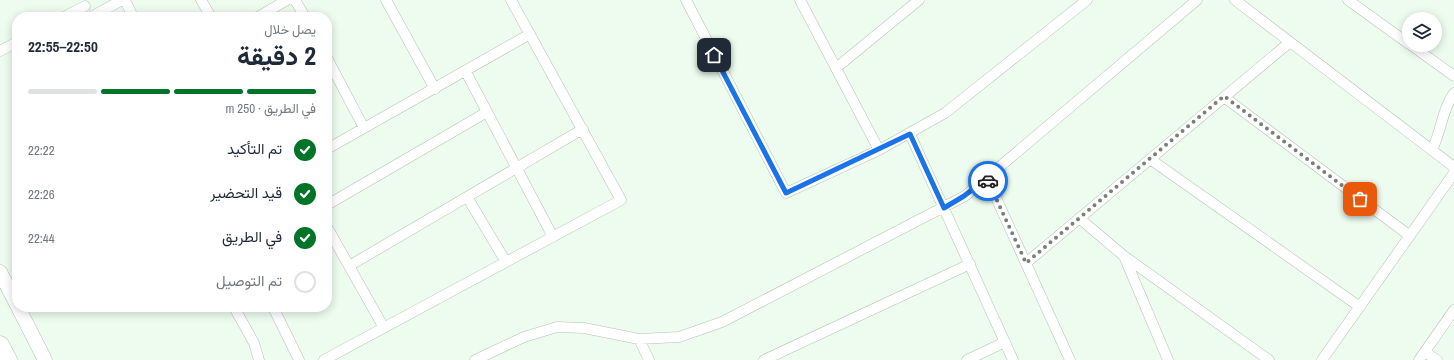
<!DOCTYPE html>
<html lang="ar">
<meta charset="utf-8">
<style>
:root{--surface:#fff;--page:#f2f2f3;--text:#1f2937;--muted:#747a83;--line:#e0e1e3;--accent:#027427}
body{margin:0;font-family:"Archivo Narrow",Vazirmatn,sans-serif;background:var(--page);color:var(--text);direction:rtl;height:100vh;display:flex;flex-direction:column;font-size:15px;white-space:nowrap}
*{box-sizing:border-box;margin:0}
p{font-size:13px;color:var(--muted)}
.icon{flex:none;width:22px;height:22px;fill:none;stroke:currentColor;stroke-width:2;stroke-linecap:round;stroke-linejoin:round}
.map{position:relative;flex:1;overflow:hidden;direction:ltr}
.sheet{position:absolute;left:12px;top:12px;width:320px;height:300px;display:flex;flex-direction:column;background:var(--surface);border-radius:16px;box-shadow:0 2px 10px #0003;direction:rtl}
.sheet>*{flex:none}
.fabs{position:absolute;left:1402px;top:12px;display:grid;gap:8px}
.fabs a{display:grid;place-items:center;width:40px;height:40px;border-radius:50%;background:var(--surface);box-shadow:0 2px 10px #0003;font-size:20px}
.pin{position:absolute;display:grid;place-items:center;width:34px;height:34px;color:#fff;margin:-17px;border-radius:8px;box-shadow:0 2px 6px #0006}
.courier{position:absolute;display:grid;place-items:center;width:40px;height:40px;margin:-20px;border:3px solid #1a73e8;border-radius:50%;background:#fff;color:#222;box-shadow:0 1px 5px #0007}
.headline em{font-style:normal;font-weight:700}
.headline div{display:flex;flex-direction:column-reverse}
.headline{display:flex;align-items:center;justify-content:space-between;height:68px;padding:0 16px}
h1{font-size:26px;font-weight:700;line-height:30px}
.bar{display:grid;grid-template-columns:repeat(4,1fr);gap:6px 4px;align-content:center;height:48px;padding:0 16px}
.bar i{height:5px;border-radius:3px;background:var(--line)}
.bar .active{background:var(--accent)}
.bar p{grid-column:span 4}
ol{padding:0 16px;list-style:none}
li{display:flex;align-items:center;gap:12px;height:44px}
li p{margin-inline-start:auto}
li .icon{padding:4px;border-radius:50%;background:var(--accent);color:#fff;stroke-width:4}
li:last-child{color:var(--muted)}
li i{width:22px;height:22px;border:2px solid var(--line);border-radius:50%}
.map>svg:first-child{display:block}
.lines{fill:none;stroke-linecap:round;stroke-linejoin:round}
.street-casing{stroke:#b4c2b5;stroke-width:11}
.secondary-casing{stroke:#b4c2b5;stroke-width:15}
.highway-casing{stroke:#b4c2b5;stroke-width:19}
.street{stroke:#fff;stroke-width:10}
.secondary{stroke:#fff;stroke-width:14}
.highway{stroke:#fff;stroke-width:18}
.done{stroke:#788078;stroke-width:4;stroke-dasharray:0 7.2}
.route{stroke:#1a73e8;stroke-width:5}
</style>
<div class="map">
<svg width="1454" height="360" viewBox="0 0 1454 360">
<rect width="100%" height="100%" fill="#edfcee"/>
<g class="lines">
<defs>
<path id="street" d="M125,0L133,17
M201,0L211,17
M295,0L305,17
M386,0L435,89
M686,0L786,193L879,150L945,113L1087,0
M800,0L879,150
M1235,0L1454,167
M1348,0L1409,44
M64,17L85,6
M91,17L122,0
M258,17L287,0
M1411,45L1454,76
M0,51L17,42
M327,58L364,128
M836,68L919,0
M466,72L553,237
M1224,97L1410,236
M910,134L1013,360
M327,149L530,34
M1432,150C1441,132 1442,110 1454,93
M1150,159L1360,307
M987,178L1070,360
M467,197L506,262
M327,205L487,112
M1079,218L1124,256L1168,360
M327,227L384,328
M1124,256L1269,360
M1026,263L1290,42
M349,266L583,129
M234,307L254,343L259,360
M273,307L299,360
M639,339L649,360
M1425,352L1437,360
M324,360L621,200L511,0
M475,360L524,337L557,327L584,328L639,339L679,337L722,322L965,196L1197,0
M764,360L970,264
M967,360L1005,342
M1322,360L1454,173
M1419,360L1454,310"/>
<path id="secondary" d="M0,272L17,305
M18,307L45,360"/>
<path id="highway" d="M0,345L8,360"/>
</defs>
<use href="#street" class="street-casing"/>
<use href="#secondary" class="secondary-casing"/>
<use href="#highway" class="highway-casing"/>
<use href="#street" class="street"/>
<use href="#secondary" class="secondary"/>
<use href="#highway" class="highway"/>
</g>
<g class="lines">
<path class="done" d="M988,181L1026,263L1224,96L1360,199"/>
<path class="route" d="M714,55L786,193L910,134L944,208L964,196L987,178L988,181"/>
</g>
</svg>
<div class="fabs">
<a><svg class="icon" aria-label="layers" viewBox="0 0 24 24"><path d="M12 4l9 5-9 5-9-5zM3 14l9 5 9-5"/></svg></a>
</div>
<div class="pin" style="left:1360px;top:199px;background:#ea580c"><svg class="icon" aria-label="bag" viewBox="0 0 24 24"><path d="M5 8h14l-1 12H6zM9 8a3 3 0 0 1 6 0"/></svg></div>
<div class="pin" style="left:714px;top:55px;background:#1f2937"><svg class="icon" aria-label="home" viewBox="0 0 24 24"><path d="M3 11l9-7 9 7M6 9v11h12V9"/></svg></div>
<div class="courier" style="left:988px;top:181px"><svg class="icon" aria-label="car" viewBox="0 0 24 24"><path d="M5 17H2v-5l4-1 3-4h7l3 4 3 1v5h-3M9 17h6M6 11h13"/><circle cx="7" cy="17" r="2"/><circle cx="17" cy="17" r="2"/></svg></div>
<section class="sheet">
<div class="headline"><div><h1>2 دقيقة</h1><p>يصل خلال</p></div><em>22:50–22:55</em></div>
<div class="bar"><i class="active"></i><i class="active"></i><i class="active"></i><i></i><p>في الطريق · 250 m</p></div>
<ol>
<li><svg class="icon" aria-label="check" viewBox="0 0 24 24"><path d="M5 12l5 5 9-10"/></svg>تم التأكيد<p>22:22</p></li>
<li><svg class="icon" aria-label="check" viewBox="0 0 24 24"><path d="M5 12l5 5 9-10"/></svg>قيد التحضير<p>22:26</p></li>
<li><svg class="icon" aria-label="check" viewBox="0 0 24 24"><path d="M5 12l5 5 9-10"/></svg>في الطريق<p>22:44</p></li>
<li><i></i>تم التوصيل</li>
</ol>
</section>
</div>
